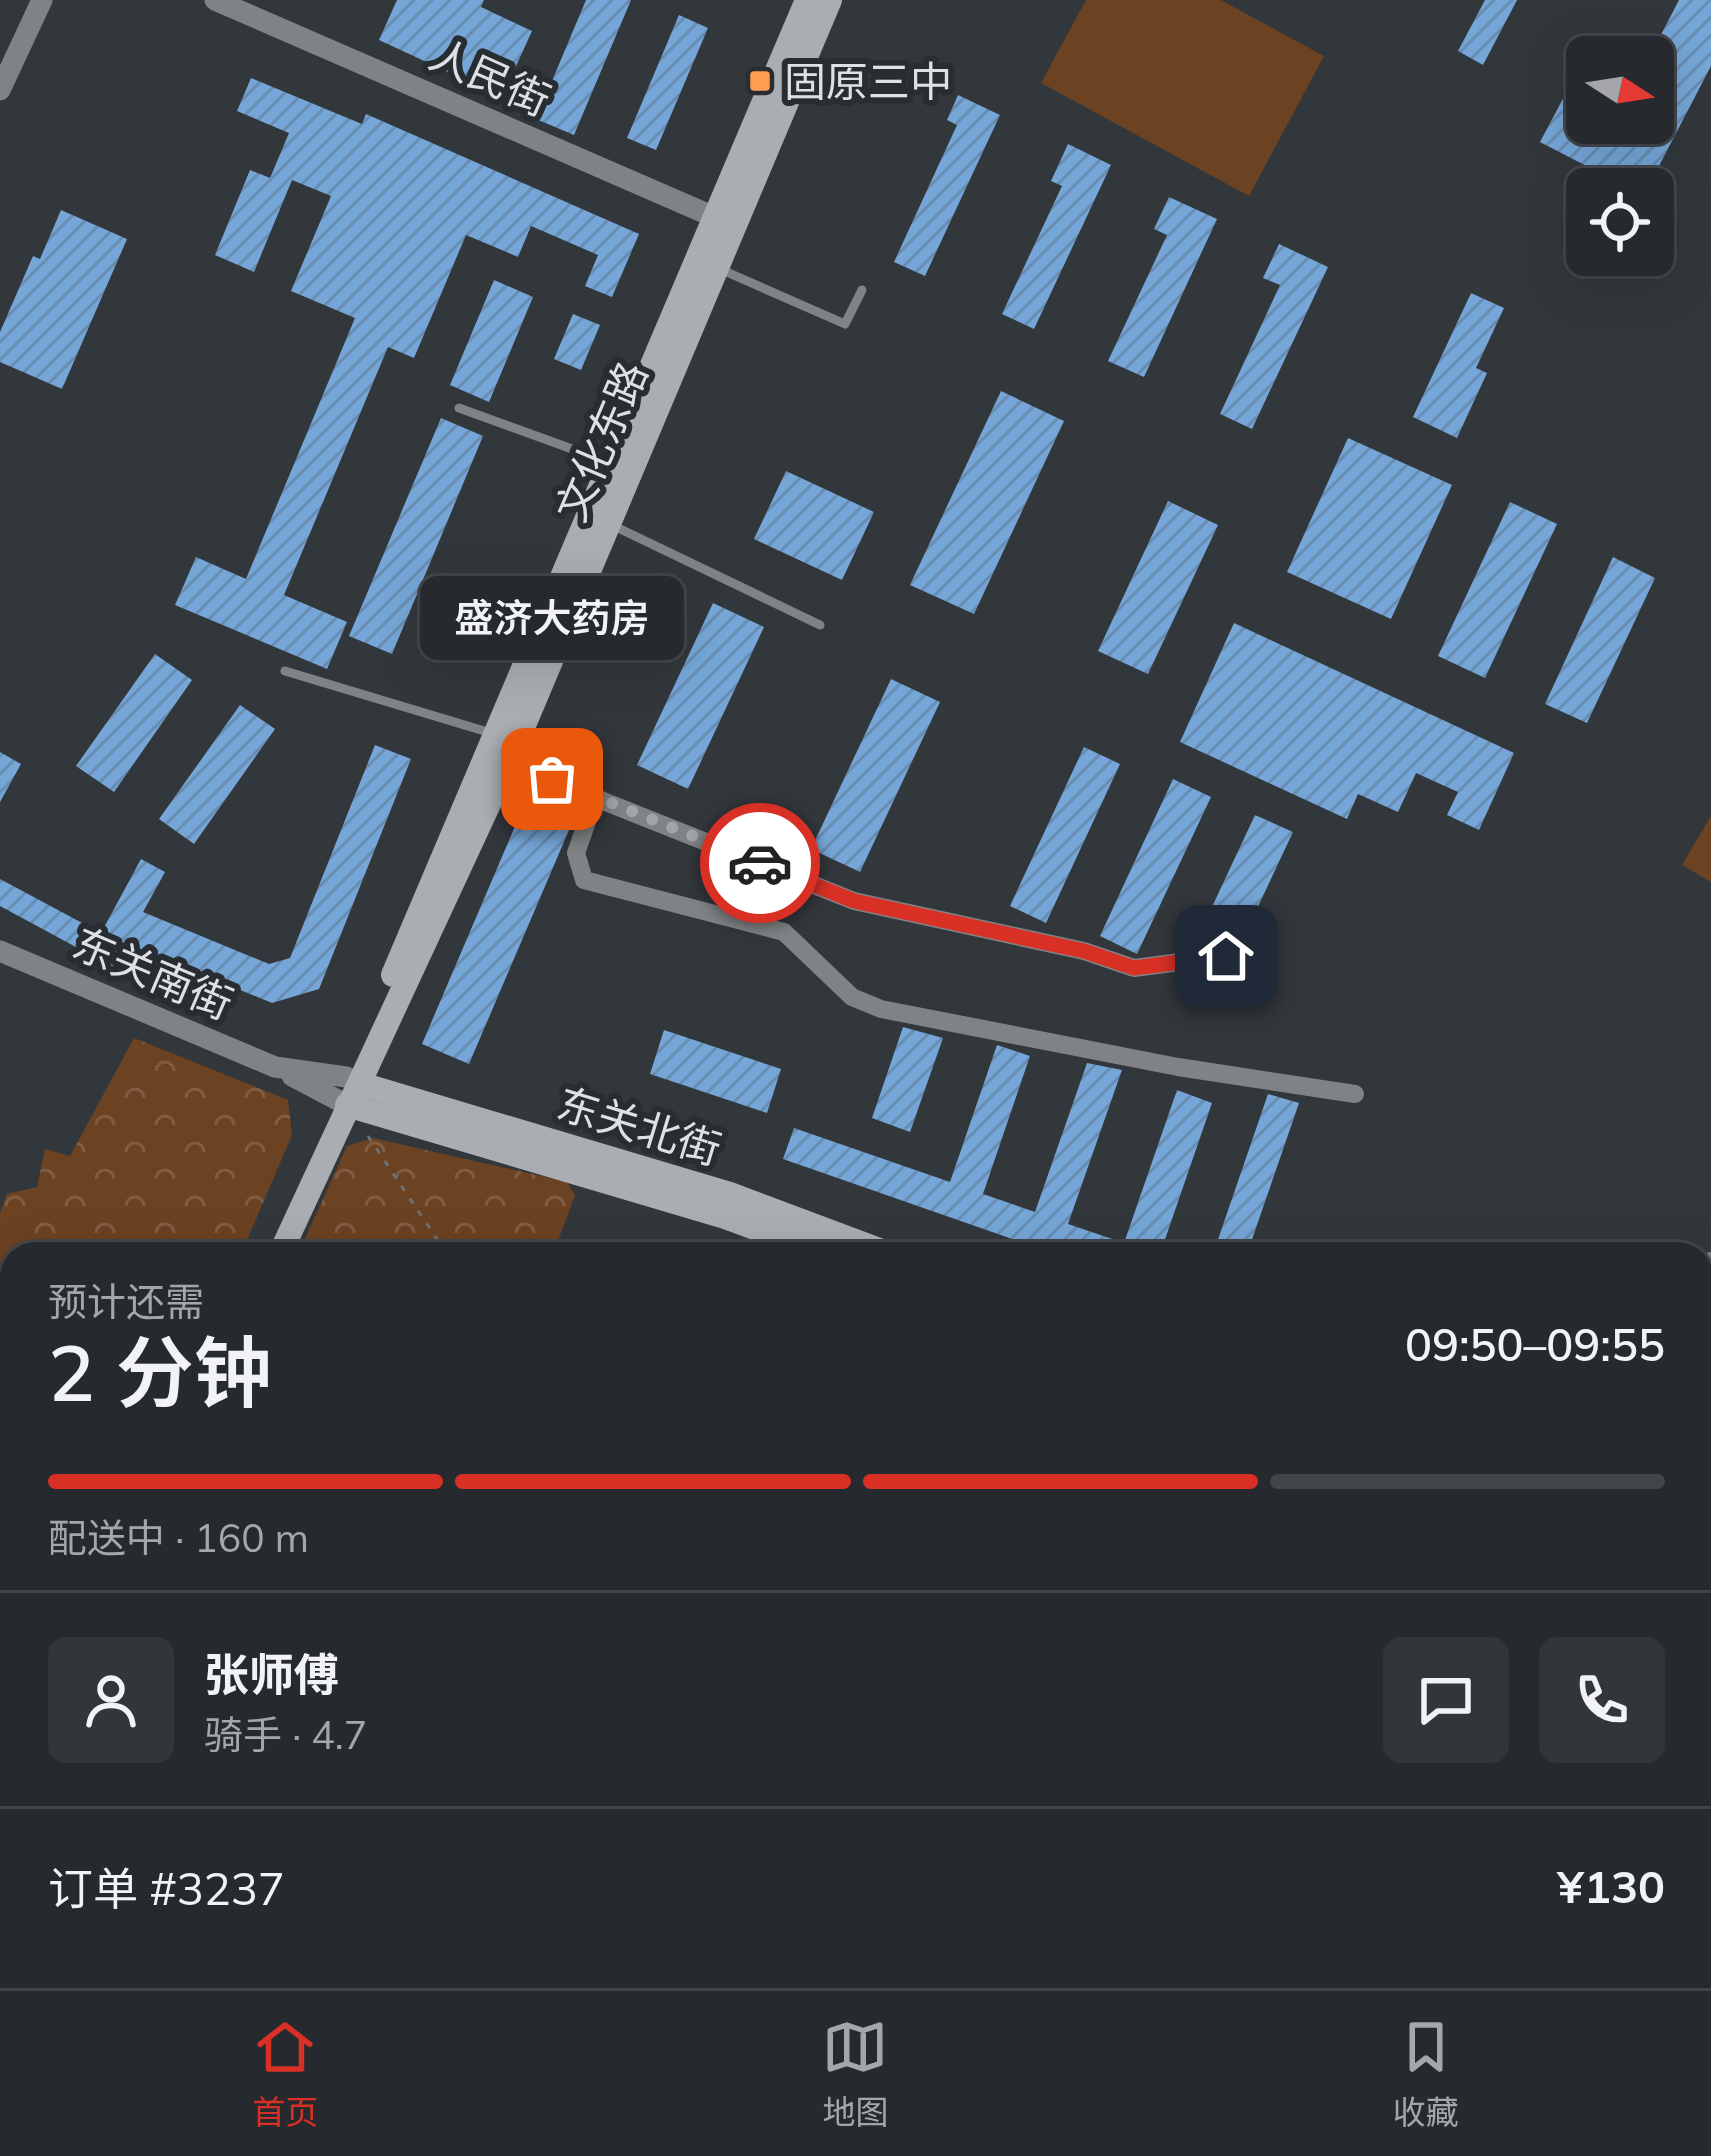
<!DOCTYPE html>
<html lang="zh">
<meta charset="utf-8">
<style>
:root{--surface:#26292d;--page:#323539;--text:#f1f3f6;--muted:#a4a6aa;--line:#424549;--accent:#d93025}
body{margin:0;font-family:Mulish,"Noto Sans SC",sans-serif;background:var(--page);color:var(--text);height:100vh;display:flex;flex-direction:column;font-size:45px;white-space:nowrap}
*{box-sizing:border-box;margin:0}
p{font-size:39px;color:var(--muted)}
.icon{flex:none;width:66px;height:66px;fill:none;stroke:currentColor;stroke-width:2;stroke-linecap:round;stroke-linejoin:round}
.map{position:relative;flex:1;overflow:hidden}
.sheet{position:absolute;left:0px;top:1242px;width:1713px;height:747px;display:flex;flex-direction:column;background:var(--surface);border-radius:36px 36px 0 0;box-shadow:0 12px 48px #0002,0 0 0 3px var(--line)}
.sheet>*{flex:none}
.needle{width:78px;rotate:102deg}
.buttons{position:absolute;left:1566px;top:36px;display:grid;gap:24px}
.buttons a{display:grid;place-items:center;width:108px;height:108px;border-radius:18px;background:var(--surface);box-shadow:0 12px 48px #0002,0 0 0 3px var(--line);font-size:60px}
.pin{position:absolute;display:grid;place-items:center;width:102px;height:102px;color:#fff;margin:-51px;border-radius:24px;box-shadow:0 6px 18px #0006}
.courier{position:absolute;display:grid;place-items:center;width:120px;height:120px;margin:-60px;border:9px solid #d93025;border-radius:50%;background:#fff;color:#222;box-shadow:0 3px 15px #0007}
.bubble{position:absolute;height:84px;border-radius:18px;background:var(--surface);box-shadow:0 12px 48px #0002,0 0 0 3px var(--line);font-size:39px;font-weight:600;line-height:84px;text-align:center}
.overview em{font-style:normal;font-weight:600}
.overview div{display:flex;flex-direction:column-reverse}
.overview{display:flex;align-items:center;justify-content:space-between;height:204px;padding:0 48px}
h1{font-size:78px;font-weight:600;line-height:90px}
.bar{display:grid;grid-template-columns:repeat(4,1fr);gap:18px 12px;align-content:center;height:144px;padding:0 48px}
.bar i{height:15px;border-radius:9px;background:var(--line)}
.bar .active{background:var(--accent)}
.bar p{grid-column:span 4}
.line{display:flex;align-items:center;gap:30px;padding:0 48px;border-top:3px solid var(--line)}
.line div{flex:1}
.round{display:grid;place-items:center;flex:none;width:126px;height:126px;border-radius:18px;background:var(--page)}
.tab-bar{display:flex;justify-content:space-around;align-items:center;height:168px;border-top:3px solid var(--line);background:var(--surface);font-size:33px;color:var(--muted)}
.tab-bar a{display:grid;justify-items:center;gap:6px}
.tab-bar .active{color:var(--accent)}
.map>svg:first-child{display:block}
.green{fill:#6b4222}
.park{fill:url(#park-crowns)}
.water{fill:url(#water-waves);stroke:#a27f62;stroke-width:3}
.building{fill:url(#building-hatch)}
.lines{fill:none;stroke-linecap:round;stroke-linejoin:round}
.path{stroke:#6c7175;stroke-width:3;stroke-dasharray:6 9;stroke-linecap:butt}
.service{stroke:#808385;stroke-width:9}
.pedestrian{stroke:#808385;stroke-width:14}
.minor{stroke:#808385;stroke-width:18}
.tertiary{stroke:#808385;stroke-width:21}
.secondary{stroke:#aaaeb2;stroke-width:24}
.done{stroke:#a1a5a9;stroke-width:12;stroke-dasharray:0 21.6}
.route{stroke:#d93025;stroke-width:15}
.poi-dot{fill:#fc9d52;stroke:#282d32;stroke-width:4.5}
.labels{text-anchor:middle;dominant-baseline:central;stroke-width:12;stroke-linejoin:round;paint-order:stroke}
.street-label{font-size:42px;fill:#dde0e4;stroke:#282d32}
.poi-label{font-size:42px;fill:#dde0e4;stroke:#282d32;text-anchor:start}
</style>
<div class="map">
<svg width="1711" height="1988" viewBox="0 0 1711 1988">
<defs>
<pattern id="park-crowns" width="20" height="18" patternUnits="userSpaceOnUse" patternTransform="scale(3)"><rect width="20" height="18" fill="#6b4222"/><path d="M2 6a3 3 0 1 1 6 0M12 15a3 3 0 1 1 6 0" fill="none" stroke="#805d42"/></pattern>
<pattern id="water-waves" width="16" height="10" patternUnits="userSpaceOnUse" patternTransform="scale(3)"><rect width="16" height="10" fill="#89552b"/><path d="M0 5q4-4 8 0t8 0" fill="none" stroke="#996d4a"/></pattern>
<pattern id="building-hatch" width="6" height="6" patternUnits="userSpaceOnUse" patternTransform="scale(3)"><rect width="6" height="6" fill="#75a6d7"/><path d="M-1 1l2-2M0 6l6-6M5 7l2-2" fill="none" stroke="#688db2"/></pattern>
</defs>
<rect width="100%" height="100%" fill="#32373c"/>
<path class="green" d="M1086,0H1221L1324,56L1249,196L1041,83Z
M1711,816V882L1682,865Z"/>
<path class="park" d="M134,1038L288,1100L292,1135L241,1254H12V1771L0,1774V1213L7,1194L37,1187L45,1149L70,1156Z
M373,1138L567,1182L575,1195L553,1254H298L347,1146Z
M256,1977H1113L1130,1988H224Z"/>
<path class="water" d="M12,1784V1977H174L139,1988H0V1787Z
M1189,1977H1562L1575,1988H1203Z"/>
<path class="building" d="M397,0H484L481,7L532,31L502,97L379,40Z
M586,0H631L574,135L536,119Z
M1485,0H1517L1483,65L1458,51Z
M1679,0H1711V66L1647,189H1631L1540,142L1575,76L1587,82V123H1653V50Z
M679,15L708,28L656,150L627,138Z
M251,78L362,124L366,114L639,234L612,297L585,286L598,255L531,226L518,257L466,235L414,358L388,347L284,595L347,622L327,669L175,605L196,557L246,579L355,318L291,291L331,196L292,180L254,272L215,255L250,170L270,178L289,133L237,111Z
M958,95L1000,115L925,276L894,262L957,125L947,120Z
M1068,144L1111,165L1034,329L1002,314L1062,186L1051,181Z
M1169,197L1217,219L1144,377L1108,361L1167,235L1154,229Z
M61,210L127,239L62,389L0,362V332L33,256L40,259Z
M1279,244L1328,267L1252,429L1220,414L1280,285L1263,278Z
M494,280L533,297L489,402L450,385Z
M1471,293L1504,308L1476,368L1487,373L1457,438L1413,417Z
M573,314L600,325L581,370L554,359Z
M1001,391L1064,421L974,614L910,585Z
M441,418L483,436L392,654L349,636Z
M1348,438L1452,485L1391,619L1287,572Z
M786,471L874,512L842,580L754,539Z
M1168,501L1218,525L1148,674L1098,651Z
M1510,502L1557,524L1485,678L1438,656Z
M1613,557L1655,578L1587,723L1545,704Z
M713,603L764,627L688,789L637,765Z
M1234,623L1514,753L1479,830L1447,815L1458,792L1416,773L1398,812L1358,794L1347,819L1180,742Z
M155,654L192,680L114,792L76,766Z
M891,679L940,702L860,872L811,849Z
M240,705L275,729L194,844L159,819Z
M375,745L411,759L319,989L272,1003L126,943L113,967L0,906V879L101,933L141,859L165,872L143,912L269,964L290,958Z
M1084,747L1120,764L1046,923L1010,906Z
M0,752L21,764L0,802Z
M1173,779L1211,797L1137,954L1100,936Z
M528,796L575,816L469,1064L422,1044Z
M1255,815L1293,832L1241,943L1203,926Z
M903,1027L943,1038L910,1132L872,1118Z
M664,1030L781,1069L767,1113L650,1074Z
M997,1045L1030,1056L983,1194L1035,1212L1087,1063L1122,1070L1068,1224L1124,1243L1177,1090L1212,1103L1160,1254H1055L783,1159L794,1128L950,1182Z
M1268,1094L1299,1103L1247,1254H1213Z"/>
<g class="lines">
<path class="path" d="M368,1136L447,1254
M455,1977L458,1988
M1102,1977L1121,1988
M213,1988L244,1977
M1163,1988L1170,1977"/>
<path class="service" d="M722,270L845,324L862,290
M459,408L608,462
M614,526L820,625
M285,671L491,733"/>
<path class="pedestrian" d="M0,1611L12,1600"/>
<path class="minor" d="M508,763L854,901L1084,951L1134,968L1226,956
M596,796L576,853L584,880L784,932L852,997L881,1009L1178,1067L1355,1094
M1701,1279L1711,1261
M0,1769L12,1766
M1665,1977L1690,1988"/>
<path class="tertiary" d="M215,0L728,223
M0,90L42,0
M0,951L275,1067L346,1077L361,1084
M292,1076L347,1105"/>
<path class="secondary" d="M393,975L807,0
M361,1084L730,1194L890,1254
M347,1105L725,1217L825,1254
M280,1254L508,763L830,0
M1701,1559L1711,1563
M1701,1583L1711,1587
M0,1886L12,1858"/>
</g>
<g class="lines">
<path class="done" d="M552,779L760,863"/>
<path class="route" d="M760,863L854,901L1084,951L1134,968L1226,956"/>
</g>
<rect class="poi-dot" x="748" y="69" width="24" height="24" rx="6"/>
<g class="labels">
<g class="street-label">
<text transform="translate(490 77) rotate(24)">人民街</text>
<text transform="translate(601 441) rotate(-67)">文化东路</text>
<text transform="translate(153 973) rotate(23)">东关南街</text>
<text transform="translate(639 1126) rotate(17)">东关北街</text>
</g>
<g class="poi-label">
<text x="784" y="81">固原三中</text>
</g>
</g>
</svg>
<div class="buttons">
<a><svg class="needle" viewBox="-14 -14 28 28"><path d="M0-13l5 13h-10z" fill="#e53935"/><path d="M0 13l5-13h-10z" fill="#a4a6aa"/></svg></a>
<a><svg class="icon" aria-label="locate" viewBox="0 0 24 24"><circle cx="12" cy="12" r="6"/><path d="M12 2v4M12 18v4M2 12h4M18 12h4"/></svg></a>
</div>
<div class="pin" style="left:552px;top:779px;background:#ea580c"><svg class="icon" aria-label="bag" viewBox="0 0 24 24"><path d="M5 8h14l-1 12H6zM9 8a3 3 0 0 1 6 0"/></svg></div>
<div class="pin" style="left:1226px;top:956px;background:#1f2937"><svg class="icon" aria-label="home" viewBox="0 0 24 24"><path d="M3 11l9-7 9 7M6 9v11h12V9"/></svg></div>
<div class="courier" style="left:760px;top:863px"><svg class="icon" aria-label="car" viewBox="0 0 24 24"><path d="M5 17H2v-5l4-1 3-4h7l3 4 3 1v5h-3M9 17h6M6 11h13"/><circle cx="7" cy="17" r="2"/><circle cx="17" cy="17" r="2"/></svg></div>
<div class="bubble" style="left:420px;top:576px;width:264px">盛济大药房</div>
<section class="sheet">
<div class="overview"><div><h1>2 分钟</h1><p>预计还需</p></div><em>09:50–09:55</em></div>
<div class="bar"><i class="active"></i><i class="active"></i><i class="active"></i><i></i><p>配送中 · 160 m</p></div>
<div class="line" style="height:216px"><a class="round"><svg class="icon" aria-label="person" viewBox="0 0 24 24"><circle cx="12" cy="8" r="4"/><path d="M4 21q1-7 8-7t8 7"/></svg></a><div><b>张师傅</b><p>骑手 · 4.7</p></div><a class="round"><svg class="icon" aria-label="chat" viewBox="0 0 24 24"><path d="M4 5h16v11H9l-5 4z"/></svg></a><a class="round"><svg class="icon" aria-label="phone" viewBox="0 0 24 24"><path d="M5 4h4l2 5-3 2q2 4 5 5l2-3 5 2v4C11 20 4 13 5 4z"/></svg></a></div>
<div class="line" style="height:156px"><div>订单 #3237</div><b>¥130</b></div>
</section>
</div>
<nav class="tab-bar">
<a class="active"><svg class="icon" aria-label="home" viewBox="0 0 24 24"><path d="M3 11l9-7 9 7M6 9v11h12V9"/></svg>首页</a>
<a><svg class="icon" aria-label="map" viewBox="0 0 24 24"><path d="M3 6l6-2 6 2 6-2v14l-6 2-6-2-6 2zM9 4v14M15 6v14"/></svg>地图</a>
<a><svg class="icon" aria-label="saved" viewBox="0 0 24 24"><path d="M7 4h10v16l-5-4-5 4z"/></svg>收藏</a>
</nav>
